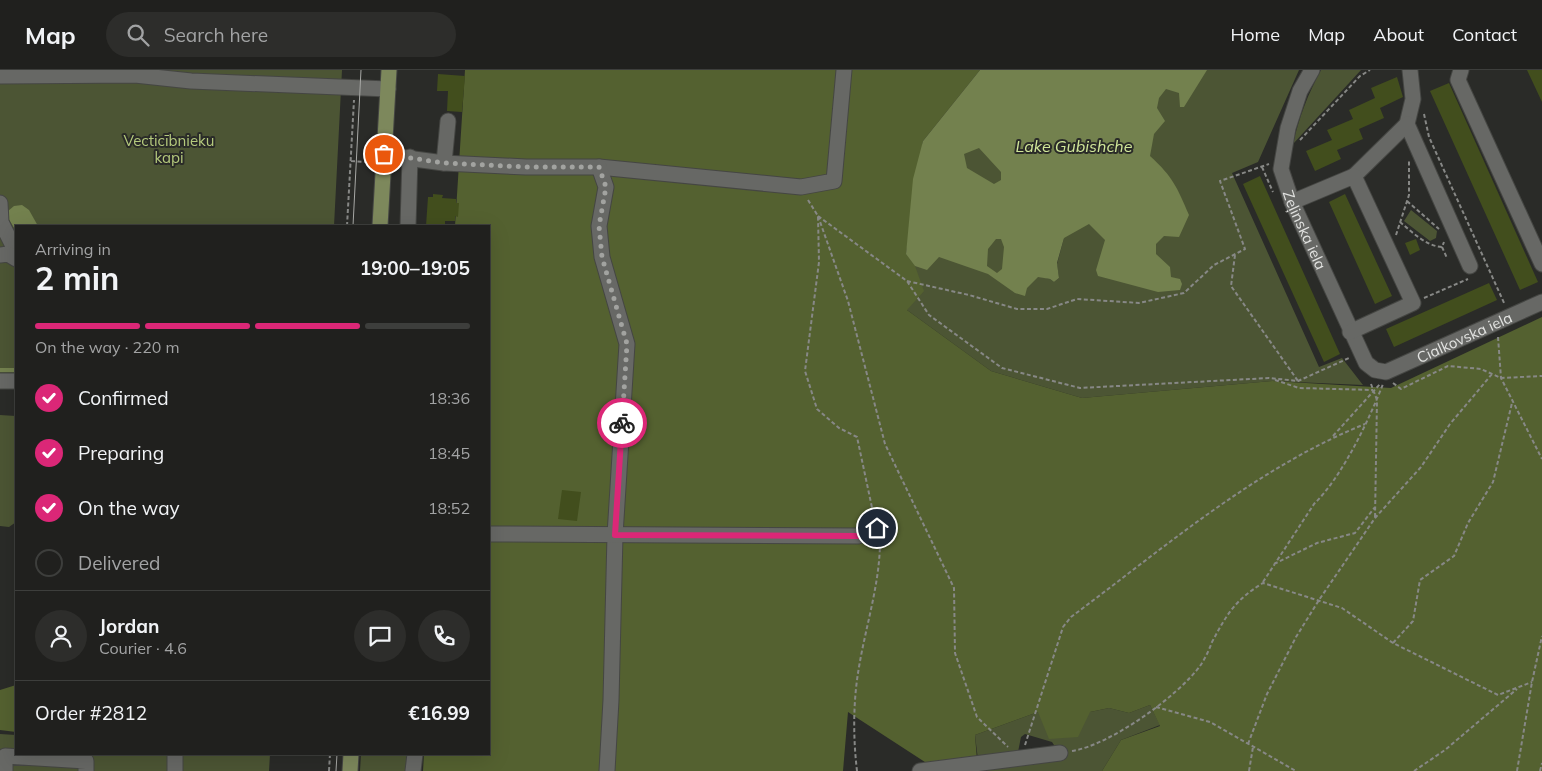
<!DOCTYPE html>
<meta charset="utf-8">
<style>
:root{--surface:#20201e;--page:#2d2d2b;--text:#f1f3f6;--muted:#a2a3a4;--line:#3d3e3c;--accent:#db2777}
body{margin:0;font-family:Mulish,sans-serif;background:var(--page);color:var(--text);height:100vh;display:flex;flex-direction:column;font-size:19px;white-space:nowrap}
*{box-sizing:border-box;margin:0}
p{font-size:16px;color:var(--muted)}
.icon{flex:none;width:28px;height:28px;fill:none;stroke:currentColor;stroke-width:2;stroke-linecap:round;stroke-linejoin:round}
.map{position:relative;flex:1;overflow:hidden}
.sheet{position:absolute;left:15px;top:155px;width:475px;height:530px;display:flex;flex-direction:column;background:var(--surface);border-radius:0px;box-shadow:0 5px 20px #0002,0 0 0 1px var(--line)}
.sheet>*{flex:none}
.pin{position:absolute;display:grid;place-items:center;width:42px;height:42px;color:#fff;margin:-21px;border:2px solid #fff;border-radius:50%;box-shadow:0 1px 5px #0007}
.courier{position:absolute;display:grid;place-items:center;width:50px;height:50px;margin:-25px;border:4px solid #db2777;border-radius:50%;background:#fff;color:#222;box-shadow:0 1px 6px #0007}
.head em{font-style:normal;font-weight:700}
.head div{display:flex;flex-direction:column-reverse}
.head{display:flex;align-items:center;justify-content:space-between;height:85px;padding:0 20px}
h1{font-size:32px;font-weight:700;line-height:38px}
.bar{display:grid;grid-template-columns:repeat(4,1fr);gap:8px 5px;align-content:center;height:60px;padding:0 20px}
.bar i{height:6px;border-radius:4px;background:var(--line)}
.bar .selected{background:var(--accent)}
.bar p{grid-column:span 4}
.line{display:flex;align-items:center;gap:12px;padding:0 20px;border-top:1px solid var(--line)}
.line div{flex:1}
.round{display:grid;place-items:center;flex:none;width:52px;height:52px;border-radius:26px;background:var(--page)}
ol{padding:0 20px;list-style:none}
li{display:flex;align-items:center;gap:15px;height:55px}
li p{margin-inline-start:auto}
li .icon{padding:5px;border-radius:50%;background:var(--accent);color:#fff;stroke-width:4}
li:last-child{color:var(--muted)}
li i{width:28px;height:28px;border:2px solid var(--line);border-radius:50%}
header{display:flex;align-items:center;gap:30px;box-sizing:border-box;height:70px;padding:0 25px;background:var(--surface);border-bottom:1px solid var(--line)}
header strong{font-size:24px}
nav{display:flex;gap:28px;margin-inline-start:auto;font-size:18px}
.search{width:350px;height:45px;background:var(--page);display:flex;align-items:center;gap:12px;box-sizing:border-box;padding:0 18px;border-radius:28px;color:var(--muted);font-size:19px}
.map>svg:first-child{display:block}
.green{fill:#4c5534;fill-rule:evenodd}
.forest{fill:#546130}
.water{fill:#73814e;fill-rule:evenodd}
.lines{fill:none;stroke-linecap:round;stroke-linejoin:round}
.stream{stroke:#73814e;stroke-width:4}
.building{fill:#424e1d}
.minor-casing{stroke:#454643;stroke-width:17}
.major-casing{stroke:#454643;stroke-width:17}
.path{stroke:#878886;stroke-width:2;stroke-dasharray:4 2.5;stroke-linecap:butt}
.minor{stroke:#676865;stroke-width:15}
.major{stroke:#7d885c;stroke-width:15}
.tram{stroke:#a8a9a6;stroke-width:1}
.done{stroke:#a2a3a0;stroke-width:5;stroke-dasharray:0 9}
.route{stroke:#db2777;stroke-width:6}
.labels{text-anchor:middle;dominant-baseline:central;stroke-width:4;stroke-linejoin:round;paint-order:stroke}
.park-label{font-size:15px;fill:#b5ca7d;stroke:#2a2b28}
.street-label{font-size:15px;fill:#e2e3e1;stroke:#2a2b28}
.water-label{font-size:16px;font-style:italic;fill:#d2e89a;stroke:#2a2b28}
</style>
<header>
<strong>Map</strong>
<div class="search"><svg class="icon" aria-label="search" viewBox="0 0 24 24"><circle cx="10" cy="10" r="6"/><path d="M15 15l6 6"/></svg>Search here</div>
<nav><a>Home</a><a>Map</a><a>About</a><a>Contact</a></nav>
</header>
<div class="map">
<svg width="1542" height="701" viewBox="0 0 1542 701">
<rect width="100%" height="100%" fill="#2a2b28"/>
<path class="green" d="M0,0H342L334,156H16V304H0Z
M1006,0H1299L1258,92L1232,103L1319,297L1342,288L1363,315L1272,311L1082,328L991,301L907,240L906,184ZM1064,168L1057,194L1059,208L1054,212L1050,209L1038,206Z
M1321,0H1361L1293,74C1299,47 1308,24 1321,0Z
M1411,140L1437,161L1436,168L1430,171L1404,151Z
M0,345L16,346V452L9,457L0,456Z
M1150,635L1160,655L1121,670L1102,701H957L1058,681L1052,672L1025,664L1021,667L1018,682L978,690L975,665L1038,642H1090L1109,638L1129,643Z
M0,664L16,665V684H270L269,701H0Z
M361,684H411L409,701H360Z"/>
<path class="forest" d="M465,0H980L923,71L906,184L915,196L924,221L907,240L991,301L1082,328L1272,311L1391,318L1542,247V701H1102L1121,670L1160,656L1150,635L1129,643L1109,638L1090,642L1078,667L1049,669L1038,642L975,665L977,690L928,694L848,642L843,701H423L424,684H489V156H455Z
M16,615V662L0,660V620Z"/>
<path class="water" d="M980,0H1207L1184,37H1180L1179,23L1166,19L1159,28L1157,38L1165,51L1154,64L1150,86C1173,107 1177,117 1189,145L1179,167L1164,166L1156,174V184L1170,197L1171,207L1180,209L1182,214L1180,220L1158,222L1098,206L1096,200L1105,170L1089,154L1064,168L1057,193L1059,208L1054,212L1050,209L1038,207L1027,218L1025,226L1015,223L988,204L939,187L927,200L915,196L906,184L913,109L923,71ZM979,78L1001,102V110L994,114L967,98L964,84ZM996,169H1001L1004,177L1002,199L997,203L987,196L988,179Z
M22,135L29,140L38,156H16V161L8,148V141L14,136Z"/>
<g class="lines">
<path class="stream" d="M0,300H16"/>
</g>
<path class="building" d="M1527,0H1542V32Z
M438,4L465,6L462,42L447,41L448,21H437Z
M1397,7L1403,27L1380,38L1384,48L1359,59L1363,69L1337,80L1341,89L1315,101L1306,81L1332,70L1327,60L1353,49L1349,40L1375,28L1371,18Z
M1449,13L1538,212L1520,220L1430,21Z
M1260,106L1340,284L1324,292L1243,114Z
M433,124L443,125L442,128L456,129V133H459L458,147L455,146V151H445V156H426L428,127H433Z
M1345,124L1392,226L1375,234L1329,132Z
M1416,169L1420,180L1410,185L1405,173Z
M1489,213L1497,230L1394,277L1386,259Z
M562,420L581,422L577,451L558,449Z"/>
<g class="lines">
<defs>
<g id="minor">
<path id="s1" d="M1312,0L1300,21L1288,58L1281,99L1292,132L1366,293L1375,300L1386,302L1542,232"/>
<path d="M1410,0L1413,29L1407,54L1470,196"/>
<path d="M1461,0L1458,10L1542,194"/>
<path d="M0,6L135,5L191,11L388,19"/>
<path d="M384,85L444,93L526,97H599L801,117L834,111L844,0"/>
<path d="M444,93L448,51"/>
<path d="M599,97L606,117L599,156L602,187L627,274L615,465L611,630L607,701"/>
<path d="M1354,106L1407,54"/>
<path d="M1292,132L1354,106L1413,233L1350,262"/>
<path d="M0,133L1,152L16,182"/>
<path d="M408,156L410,87"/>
<path d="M0,185L8,184L16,189"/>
<path d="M0,311H16"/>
<path d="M489,464L858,466L877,458"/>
<path d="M5,701V686L86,691V701"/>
<path d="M175,701V684"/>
<path d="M413,701L415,684"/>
<path d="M920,701L1060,683"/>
</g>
<path id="major" d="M380,156L389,0
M350,701L351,684"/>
</defs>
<use href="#minor" class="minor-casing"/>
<use href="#major" class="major-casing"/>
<path class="path" d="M1424,44L1429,67L1505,235
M1300,70L1360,6L1370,0
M351,91L367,92
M1262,97L1273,122
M808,130L818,146L819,192L805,301L817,339L839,358L857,367L874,447
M1407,131L1439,159
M818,146L848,231L885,374L954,518L955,583L977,647L1008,677
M818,146L907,211L929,245L1002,298L1080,318L1269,308L1298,311L1349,288
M1400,152C1412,162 1426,176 1442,177L1444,172
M347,156L354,30
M1396,165L1409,125V91
M1442,177L1447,188
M1235,185L1231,216L1298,311
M907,211L969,225L1017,239H1047L1077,229L1139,233L1184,223L1214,195L1245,179L1220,111L1269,94
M1424,228L1468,209
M1498,267L1501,308L1542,389
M1275,310L1299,318L1373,320
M1393,313L1401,319L1448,296L1481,299L1501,308L1542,306
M1371,314L1377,330L1375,448
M1333,366L1380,314
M1274,494L1317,473L1355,463L1375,437
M1263,512L1314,434C1342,407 1369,350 1383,314
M1393,573L1413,551L1420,510L1454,486L1468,453L1493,412L1512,333
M1156,637L1210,652L1296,701
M1248,674L1267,624L1296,567L1319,530L1375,448L1421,397L1450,354L1492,304
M1025,675L1063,557L1071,547C1164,478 1256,398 1365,354
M1072,681C1110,675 1177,627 1200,596C1205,589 1209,580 1212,572C1227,544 1235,530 1263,513L1342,538L1393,573L1498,625L1532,612
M329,701L330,684
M857,701C853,667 853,631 859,597C866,555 880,513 880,471
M1249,701L1253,677
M1414,701L1445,680L1517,619
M1517,701L1532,612L1542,566
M1540,701L1542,693"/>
<use href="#minor" class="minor"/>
<use href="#major" class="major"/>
<path class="tram" d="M353,156L361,0
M336,701L337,684"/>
</g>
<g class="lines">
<path class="done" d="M384,84L444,93L526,97H599L606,117L599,156L602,187L627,274L622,353"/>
<path class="route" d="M622,353L615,465L858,466L877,458"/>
</g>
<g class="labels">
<g class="park-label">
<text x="169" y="70">Vecticībnieku<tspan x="169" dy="17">kapi</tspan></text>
</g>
<g class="street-label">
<text stroke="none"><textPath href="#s1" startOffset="170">Zeļinska iela</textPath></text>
<text stroke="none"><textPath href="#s1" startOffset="425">Cialkovska iela</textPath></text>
</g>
<g class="water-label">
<text x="1074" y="76">Lake Gubishche</text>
</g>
</g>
</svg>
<div class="pin" style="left:384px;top:84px;background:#ea580c"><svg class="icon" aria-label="bag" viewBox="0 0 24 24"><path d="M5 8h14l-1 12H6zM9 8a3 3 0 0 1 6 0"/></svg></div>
<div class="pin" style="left:877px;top:458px;background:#1f2937"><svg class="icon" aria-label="home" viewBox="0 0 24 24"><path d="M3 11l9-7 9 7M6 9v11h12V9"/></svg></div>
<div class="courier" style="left:622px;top:353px"><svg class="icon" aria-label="bike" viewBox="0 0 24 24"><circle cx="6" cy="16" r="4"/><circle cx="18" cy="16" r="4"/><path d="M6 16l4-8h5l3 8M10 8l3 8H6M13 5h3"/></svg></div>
<section class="sheet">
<div class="head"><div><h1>2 min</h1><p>Arriving in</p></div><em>19:00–19:05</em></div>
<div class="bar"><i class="selected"></i><i class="selected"></i><i class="selected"></i><i></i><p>On the way · 220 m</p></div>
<ol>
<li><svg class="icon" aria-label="check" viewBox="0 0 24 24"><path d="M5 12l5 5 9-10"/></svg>Confirmed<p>18:36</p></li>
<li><svg class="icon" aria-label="check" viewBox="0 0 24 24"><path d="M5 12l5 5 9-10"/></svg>Preparing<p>18:45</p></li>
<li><svg class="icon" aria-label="check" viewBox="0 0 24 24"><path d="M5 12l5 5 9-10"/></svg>On the way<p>18:52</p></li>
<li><i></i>Delivered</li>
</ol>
<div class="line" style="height:90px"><a class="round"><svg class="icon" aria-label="person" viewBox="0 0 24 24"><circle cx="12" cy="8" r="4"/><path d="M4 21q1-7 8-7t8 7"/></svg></a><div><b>Jordan</b><p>Courier · 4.6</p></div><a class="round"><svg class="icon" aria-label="chat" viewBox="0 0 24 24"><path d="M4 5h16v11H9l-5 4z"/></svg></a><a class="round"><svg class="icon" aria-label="phone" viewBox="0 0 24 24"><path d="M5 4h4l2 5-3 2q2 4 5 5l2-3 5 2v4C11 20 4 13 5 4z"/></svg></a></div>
<div class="line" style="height:65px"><div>Order #2812</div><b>€16.99</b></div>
</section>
</div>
